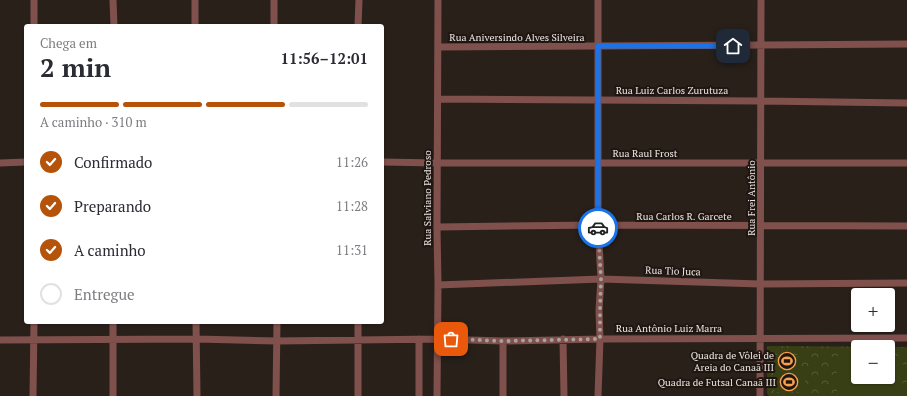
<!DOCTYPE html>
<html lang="pt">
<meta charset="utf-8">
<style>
:root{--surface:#fff;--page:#f7f7f7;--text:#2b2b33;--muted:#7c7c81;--line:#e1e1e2;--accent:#b45309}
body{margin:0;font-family:"PT Serif",serif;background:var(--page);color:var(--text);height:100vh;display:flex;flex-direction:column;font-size:15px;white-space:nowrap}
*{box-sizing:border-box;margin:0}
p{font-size:13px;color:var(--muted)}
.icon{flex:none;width:22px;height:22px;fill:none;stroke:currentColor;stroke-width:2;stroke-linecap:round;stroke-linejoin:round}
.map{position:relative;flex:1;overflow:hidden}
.details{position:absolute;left:24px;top:24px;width:360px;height:300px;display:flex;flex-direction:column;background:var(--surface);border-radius:4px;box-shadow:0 1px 3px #0004}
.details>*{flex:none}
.fabs{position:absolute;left:851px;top:288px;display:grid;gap:8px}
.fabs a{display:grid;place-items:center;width:44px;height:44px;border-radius:4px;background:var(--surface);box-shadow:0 1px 3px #0004;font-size:20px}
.pin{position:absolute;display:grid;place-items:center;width:34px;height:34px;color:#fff;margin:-17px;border-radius:8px;box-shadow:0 2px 6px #0006}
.courier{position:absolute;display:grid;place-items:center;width:40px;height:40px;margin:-20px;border:3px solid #1a73e8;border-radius:50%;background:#fff;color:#222;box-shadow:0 1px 5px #0007}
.overview em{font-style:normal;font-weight:700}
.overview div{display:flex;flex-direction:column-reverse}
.overview{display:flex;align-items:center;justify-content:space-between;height:68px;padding:0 16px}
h1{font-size:26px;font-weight:700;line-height:30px}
.bar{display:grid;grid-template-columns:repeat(4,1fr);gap:6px 4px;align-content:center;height:48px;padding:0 16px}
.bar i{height:5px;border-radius:3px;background:var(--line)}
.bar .current{background:var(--accent)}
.bar p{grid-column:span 4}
ol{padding:0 16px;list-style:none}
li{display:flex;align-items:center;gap:12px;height:44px}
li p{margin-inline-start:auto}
li .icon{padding:4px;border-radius:50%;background:var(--accent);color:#fff;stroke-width:4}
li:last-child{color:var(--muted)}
li i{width:22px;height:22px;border:2px solid var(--line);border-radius:50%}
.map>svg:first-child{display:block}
.park{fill:url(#park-crowns);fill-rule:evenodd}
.pitch{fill:#393f14}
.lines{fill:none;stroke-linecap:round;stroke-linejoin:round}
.minor{stroke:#7f504c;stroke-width:7}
.done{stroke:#a8a19c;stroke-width:4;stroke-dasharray:0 7.2}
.route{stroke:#1a73e8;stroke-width:5}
.labels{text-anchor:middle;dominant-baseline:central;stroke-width:4;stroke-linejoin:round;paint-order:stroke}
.street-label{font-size:10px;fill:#ece6e2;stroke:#1f1611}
.poi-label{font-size:10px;fill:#ece6e2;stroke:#1f1611;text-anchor:end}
</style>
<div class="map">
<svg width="907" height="396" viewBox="0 0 907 396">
<defs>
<pattern id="park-crowns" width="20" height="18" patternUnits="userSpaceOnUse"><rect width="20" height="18" fill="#393f14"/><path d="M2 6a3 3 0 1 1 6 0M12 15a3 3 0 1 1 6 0" fill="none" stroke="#565b36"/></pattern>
</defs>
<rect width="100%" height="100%" fill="#29201a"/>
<path class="park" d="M769,346L907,347V396H769L767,393V347ZM858,347H888V377H858Z"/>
<path class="pitch" d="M776,355H798V368H776Z
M837,356H858V377H888V356H903L902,395H837Z
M774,371H805V392H774Z"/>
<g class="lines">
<path class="minor" d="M113,0L114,26
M195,0V26
M274,0V26
M34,26V0
M358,26L359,0
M438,47L907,44
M438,99L761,101L907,103
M382,162L437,163H907
M0,163L26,162
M437,227L598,225L907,226
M438,285L601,279L760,284L907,283
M196,322L197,396
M563,339L564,396
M0,340L197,339L277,341L437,339L503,341L600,339L907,338
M33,396L34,322
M113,396V322
M276,396L277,322
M358,396V322
M419,396V339
M437,396L438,285L437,227L438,0
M503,396V341
M598,396L600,339L599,310L601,279L598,225V0
M760,396L761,0"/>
</g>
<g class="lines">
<path class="done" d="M451,339L503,341L600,339V310L601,279L598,228"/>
<path class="route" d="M598,228V46H733"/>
</g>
<defs>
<symbol id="stadium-ring" viewBox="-11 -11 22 22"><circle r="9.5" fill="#1f1611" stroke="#f9a04d" stroke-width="1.5"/><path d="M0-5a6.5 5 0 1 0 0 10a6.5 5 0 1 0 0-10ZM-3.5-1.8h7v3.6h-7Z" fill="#f9a04d"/></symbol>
</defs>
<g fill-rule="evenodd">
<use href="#stadium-ring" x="777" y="351" width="20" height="20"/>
<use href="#stadium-ring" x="779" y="372" width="20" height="20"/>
</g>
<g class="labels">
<g class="street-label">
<text x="517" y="37">Rua Aniversindo Alves Silveira</text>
<text x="672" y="90">Rua Luiz Carlos Zurutuza</text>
<text x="645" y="153">Rua Raul Frost</text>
<text transform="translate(427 198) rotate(-90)">Rua Salviano Pedroso</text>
<text transform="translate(751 198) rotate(-90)">Rua Frei Antônio</text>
<text x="684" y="216">Rua Carlos R. Garcete</text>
<text transform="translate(673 271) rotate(2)">Rua Tio Juca</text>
<text x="669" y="328">Rua Antônio Luiz Marra</text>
</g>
<g class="poi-label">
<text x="774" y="355">Quadra de Vôlei de<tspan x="774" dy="12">Areia do Canaã III</tspan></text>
<text x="776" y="382">Quadra de Futsal Canaã III</text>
</g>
</g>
</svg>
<div class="fabs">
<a>+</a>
<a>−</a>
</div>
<div class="pin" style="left:451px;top:339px;background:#ea580c"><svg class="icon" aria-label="bag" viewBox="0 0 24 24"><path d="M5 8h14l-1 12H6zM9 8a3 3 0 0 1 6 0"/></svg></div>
<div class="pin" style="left:733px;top:46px;background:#1f2937"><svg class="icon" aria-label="home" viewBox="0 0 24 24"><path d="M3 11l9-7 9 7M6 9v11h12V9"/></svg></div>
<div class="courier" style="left:598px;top:228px"><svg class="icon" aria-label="car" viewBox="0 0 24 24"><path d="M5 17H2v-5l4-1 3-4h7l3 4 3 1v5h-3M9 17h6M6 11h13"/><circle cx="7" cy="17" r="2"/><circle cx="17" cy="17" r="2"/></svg></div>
<section class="details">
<div class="overview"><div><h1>2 min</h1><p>Chega em</p></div><em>11:56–12:01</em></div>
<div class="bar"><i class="current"></i><i class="current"></i><i class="current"></i><i></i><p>A caminho · 310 m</p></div>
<ol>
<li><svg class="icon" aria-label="check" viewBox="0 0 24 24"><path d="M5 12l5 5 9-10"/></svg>Confirmado<p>11:26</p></li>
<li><svg class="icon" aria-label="check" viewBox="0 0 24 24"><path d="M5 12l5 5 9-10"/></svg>Preparando<p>11:28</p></li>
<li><svg class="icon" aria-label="check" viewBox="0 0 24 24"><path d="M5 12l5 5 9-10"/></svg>A caminho<p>11:31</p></li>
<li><i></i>Entregue</li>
</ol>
</section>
</div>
